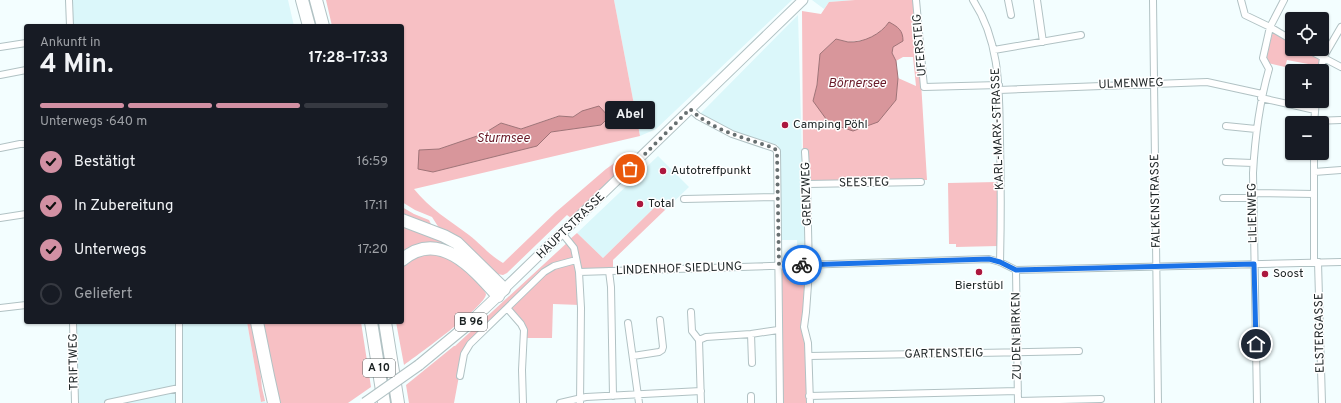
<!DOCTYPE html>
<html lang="de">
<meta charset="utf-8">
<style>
:root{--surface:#171b24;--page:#20242c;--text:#f1f3f6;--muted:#9ea1a6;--line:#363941;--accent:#d290a3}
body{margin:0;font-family:Overpass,sans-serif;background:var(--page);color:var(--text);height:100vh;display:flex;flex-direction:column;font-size:15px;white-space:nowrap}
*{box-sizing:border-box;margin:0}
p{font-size:13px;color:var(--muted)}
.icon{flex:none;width:22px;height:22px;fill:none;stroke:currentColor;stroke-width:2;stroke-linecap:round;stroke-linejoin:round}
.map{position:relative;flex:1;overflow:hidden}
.drawer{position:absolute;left:24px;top:24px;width:380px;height:300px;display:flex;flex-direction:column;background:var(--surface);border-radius:4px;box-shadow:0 1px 3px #0004}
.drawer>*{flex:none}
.fabs{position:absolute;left:1285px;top:12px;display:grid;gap:8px}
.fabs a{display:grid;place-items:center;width:44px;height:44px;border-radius:4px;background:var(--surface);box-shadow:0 1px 3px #0004;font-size:20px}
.pin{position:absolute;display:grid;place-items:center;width:34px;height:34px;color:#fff;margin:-17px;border:2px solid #fff;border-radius:50%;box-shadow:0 1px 4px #0007}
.courier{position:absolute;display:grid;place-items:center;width:40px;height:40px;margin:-20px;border:3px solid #1a73e8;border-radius:50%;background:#fff;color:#222;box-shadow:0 1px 5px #0007}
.bubble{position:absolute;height:28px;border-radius:4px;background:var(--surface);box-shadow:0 1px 3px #0004;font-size:13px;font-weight:700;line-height:28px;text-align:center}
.summary em{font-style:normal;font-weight:700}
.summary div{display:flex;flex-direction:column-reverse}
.summary{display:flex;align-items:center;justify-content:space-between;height:68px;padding:0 16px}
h1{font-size:26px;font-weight:700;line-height:30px}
.bar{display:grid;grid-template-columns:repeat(4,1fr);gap:6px 4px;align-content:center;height:48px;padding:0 16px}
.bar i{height:5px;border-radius:3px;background:var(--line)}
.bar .on{background:var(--accent)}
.bar p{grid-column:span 4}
ol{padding:0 16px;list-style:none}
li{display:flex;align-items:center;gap:12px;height:44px}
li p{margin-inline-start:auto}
li .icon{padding:4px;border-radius:50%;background:var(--accent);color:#111;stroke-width:4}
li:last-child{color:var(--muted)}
li i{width:22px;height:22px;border:2px solid var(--line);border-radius:50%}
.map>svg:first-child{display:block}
.built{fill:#dbf7fa}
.green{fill:#f7c0c4;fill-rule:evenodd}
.water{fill:#d8969b;stroke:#9f7377}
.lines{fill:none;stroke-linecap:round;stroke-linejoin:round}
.minor-casing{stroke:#b1c2c4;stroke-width:8}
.secondary-casing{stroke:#b1c2c4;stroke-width:11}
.primary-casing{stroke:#b1c2c4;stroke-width:12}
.motorway-casing{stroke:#b1c2c4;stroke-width:14}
.minor{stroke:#fff;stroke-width:6}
.secondary{stroke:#fff;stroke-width:9}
.primary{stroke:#fff;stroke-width:10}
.motorway{stroke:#fff;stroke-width:12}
.primary-bridge-casing{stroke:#b1c2c4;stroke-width:12;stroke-linecap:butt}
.primary-bridge{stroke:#fff;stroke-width:10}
.done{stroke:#676f70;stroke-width:4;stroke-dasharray:0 7.2}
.route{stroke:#1a73e8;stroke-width:5}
.poi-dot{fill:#ac173e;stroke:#fff;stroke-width:1.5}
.labels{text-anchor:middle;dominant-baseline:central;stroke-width:3;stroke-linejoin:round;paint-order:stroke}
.shield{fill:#fff;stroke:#5f6465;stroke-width:1}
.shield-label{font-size:11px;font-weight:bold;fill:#1b2223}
.street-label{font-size:12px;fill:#1b2223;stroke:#fff}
.poi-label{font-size:12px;fill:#1b2223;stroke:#fff;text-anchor:start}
.water-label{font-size:13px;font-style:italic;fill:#691b29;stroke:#fff}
</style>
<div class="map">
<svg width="1341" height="403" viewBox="0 0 1341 403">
<rect width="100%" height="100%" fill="#f3feff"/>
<path class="built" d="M72,0H288L294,26H73Z
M614,0H792L656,129L640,136Z
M812,0H855L829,2L824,9Z
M798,15L805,259L798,260L797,240H780L778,145L736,132L720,126L700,114Z
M658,156L689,187L665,210L657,202L656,206L603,258L577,233Z
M77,322H247L261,402L265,401L266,403H77Z"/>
<path class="green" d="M326,0H614L640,136L414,189C429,208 450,221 469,235C482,245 488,254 503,263L556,212L606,169L630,152L632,161L615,179L571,218L567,215L507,273L503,275L497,274L441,231L432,217L415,210L402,202V26H332ZM582,111L601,125L551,132L537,146L433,172L419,150L439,149L483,134L501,123L521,129L558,116L573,117Z
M855,0H916L927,180L811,181L809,159H803L802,11L821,14L829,2ZM885,28L893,47L891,53L896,61L903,57H913L916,86L898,78L896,100L813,101L817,85L820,54L836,39L849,42L869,39Z
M1273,32L1292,43V49H1303L1320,59L1319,66L1287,60L1285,67L1268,63L1265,59Z
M997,182L998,246L956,247V244H949L948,183Z
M657,202L665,210L613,260V270L579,272L569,240L577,233L603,258L656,206Z
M402,207L414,214L429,220L433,228L402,215Z
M402,225L443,240L459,252L402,256Z
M569,241L576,260L554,265L470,344L459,376L454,403H409L406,385L454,346H455Z
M438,254C445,257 453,261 460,265C465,268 485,289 486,294C486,306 416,356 404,365L396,322H402V266C416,255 420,255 438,254Z
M576,261L580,305L553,304L552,338H525V331L508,308L544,272Z
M805,265L808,403H782L780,266Z
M247,322H251L260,368L262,388L265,401L261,402Z
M260,322H361L371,387L348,403H278Z"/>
<path class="water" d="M889,22C898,27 903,30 903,41L893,47L892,53L896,61L898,78L896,100L878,122L853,131L829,123L813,101L817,85L820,54L836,39C840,40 844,41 848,42C864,43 881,34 889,22Z
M599,106L609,117L601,125L551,132L537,146L433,172L418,169L419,150L439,149L483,134L501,123L521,129L559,116L573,117L582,111Z"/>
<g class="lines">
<defs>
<path id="minor" d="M69,0L70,26
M916,0L924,87L999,85
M973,0C1001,43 999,91 1000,141C1001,181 1001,222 1000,262
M1008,0L1011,15
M1037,0L1043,42
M1153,0L1158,403
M1241,0L1245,15L1270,27L1292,40
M0,47L26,43
M1307,49L1341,67
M994,50L1081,35
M1321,71L1323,58L1341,27
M0,75L26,70
M999,90L1207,82L1262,94
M1261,98L1315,110
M690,109L698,116L732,134L774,148L777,151L780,403
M1314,121L1341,120
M1314,123L1316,101
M1226,126L1256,129
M0,148L20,144H26
M805,152L807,184L809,271L806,312L804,327L808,343L810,403
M1314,153V262
M1226,162L1253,163
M1314,172L1341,170
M807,184L921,182
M1253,193L1314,194
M1223,198H1253
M684,199L777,197
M0,218L26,214
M562,233L574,248L579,272L581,308L580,403
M1318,262L1322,403
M1016,270L1018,403
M609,271L611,287L613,396
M579,272L989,259L1000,262L1016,270L1341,262
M0,308L26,305
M507,308L521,324L524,330L522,370L523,403
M691,312L692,331L699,340
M73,322L75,403
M628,323L639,403
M751,334L752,363
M633,356L659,352L662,350L663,347L660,320
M809,356L1079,351
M460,376L464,354L470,344L544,272L554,266L576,260
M751,396V403
M809,396L1018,391
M1018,401L1101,399
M108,403L179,388
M179,403V322
M560,403L586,397L701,391
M701,403L699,340L706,337L751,334L778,330
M1257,403L1253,173C1255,137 1259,104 1269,69L1263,58L1270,27L1284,0"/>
<path id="secondary" d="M504,289L803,0"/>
<path id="primary" d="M419,365L465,327L503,291"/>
<path id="motorway" d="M302,0L309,26
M316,0L323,26
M402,220L444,236L457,243L504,289
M402,260C439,228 474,269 498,296
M257,322L268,376L274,403
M371,322L384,403
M385,322L398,403"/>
</defs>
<use href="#minor" class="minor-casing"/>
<use href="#secondary" class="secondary-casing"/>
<use href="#primary" class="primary-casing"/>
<use href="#motorway" class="motorway-casing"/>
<use href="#minor" class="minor"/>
<use href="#secondary" class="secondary"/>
<use href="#primary" class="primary"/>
<use href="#motorway" class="motorway"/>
<defs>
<path id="primary-bridge" d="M365,403L419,365"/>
</defs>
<use href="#primary-bridge" class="primary-bridge-casing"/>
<use href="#primary-bridge" class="primary-bridge"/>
</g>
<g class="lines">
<path class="done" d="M630,169L690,109C713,131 745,138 774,148L777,151L779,266L802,265"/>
<path class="route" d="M802,265L989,259L1000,262L1016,270L1254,264L1256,344"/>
</g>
<g class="poi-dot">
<circle cx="785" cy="125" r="4"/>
<circle cx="663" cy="171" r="4"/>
<circle cx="640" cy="204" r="4"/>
<circle cx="979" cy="272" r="4"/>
<circle cx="1265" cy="274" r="4"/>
</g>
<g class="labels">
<g class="shield">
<rect x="455" y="313" width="32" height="18" rx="3"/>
<rect x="363" y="359" width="32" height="18" rx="3"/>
</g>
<g class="shield-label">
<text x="471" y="322">B 96</text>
<text x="379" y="368">A 10</text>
</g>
<g class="street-label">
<text transform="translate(920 45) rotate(-95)">UFERSTEIG</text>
<text transform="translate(1131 84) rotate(-2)">ULMENWEG</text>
<text transform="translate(998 129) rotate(-92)">KARL-MARX-STRASSE</text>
<text transform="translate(864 183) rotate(-1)">SEESTEG</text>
<text transform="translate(807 194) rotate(-92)">GRENZWEG</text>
<text transform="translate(1156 201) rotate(-91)">FALKENSTRASSE</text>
<text transform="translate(1253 213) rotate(-91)">LILIENWEG</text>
<text transform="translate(571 226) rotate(-44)">HAUPTSTRASSE</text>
<text transform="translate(679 269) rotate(-2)">LINDENHOF SIEDLUNG</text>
<text transform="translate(1320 333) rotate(-91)">ELSTERGASSE</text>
<text transform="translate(1017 336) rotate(-91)">ZU DEN BIRKEN</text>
<text transform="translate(944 354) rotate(-1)">GARTENSTEIG</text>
<text transform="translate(74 362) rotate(-91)">TRIFTWEG</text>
</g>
<g class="poi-label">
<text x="793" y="125">Camping Pöhl</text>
<text x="671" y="171">Autotreffpunkt</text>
<text x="648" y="204">Total</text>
<text x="1273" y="274">Soost</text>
<text x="979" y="286" text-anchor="middle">Bierstübl</text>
</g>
<g class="water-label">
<text x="857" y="84">Börnersee</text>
<text x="503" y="139">Sturmsee</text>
</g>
</g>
</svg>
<div class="fabs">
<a><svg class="icon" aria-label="locate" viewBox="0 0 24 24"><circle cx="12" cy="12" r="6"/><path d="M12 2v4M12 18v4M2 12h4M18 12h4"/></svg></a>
<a>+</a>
<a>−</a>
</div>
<div class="pin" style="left:630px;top:169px;background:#ea580c"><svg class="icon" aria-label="bag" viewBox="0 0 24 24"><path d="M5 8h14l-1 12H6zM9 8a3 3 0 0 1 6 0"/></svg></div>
<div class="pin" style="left:1256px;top:344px;background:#1f2937"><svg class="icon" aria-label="home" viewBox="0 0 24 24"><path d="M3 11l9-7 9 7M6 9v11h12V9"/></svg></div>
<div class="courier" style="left:802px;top:265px"><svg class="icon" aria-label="bike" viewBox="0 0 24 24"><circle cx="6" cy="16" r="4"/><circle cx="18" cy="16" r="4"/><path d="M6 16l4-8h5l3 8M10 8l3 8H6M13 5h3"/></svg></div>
<div class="bubble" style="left:605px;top:101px;width:50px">Abel</div>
<section class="drawer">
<div class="summary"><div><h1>4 Min.</h1><p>Ankunft in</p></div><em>17:28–17:33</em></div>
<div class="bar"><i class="on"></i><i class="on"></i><i class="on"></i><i></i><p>Unterwegs · 640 m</p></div>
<ol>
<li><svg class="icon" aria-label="check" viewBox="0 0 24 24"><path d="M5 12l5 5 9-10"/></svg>Bestätigt<p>16:59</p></li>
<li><svg class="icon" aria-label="check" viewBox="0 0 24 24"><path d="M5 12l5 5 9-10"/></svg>In Zubereitung<p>17:11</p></li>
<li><svg class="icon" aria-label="check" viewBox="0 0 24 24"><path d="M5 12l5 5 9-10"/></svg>Unterwegs<p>17:20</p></li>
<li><i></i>Geliefert</li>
</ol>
</section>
</div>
